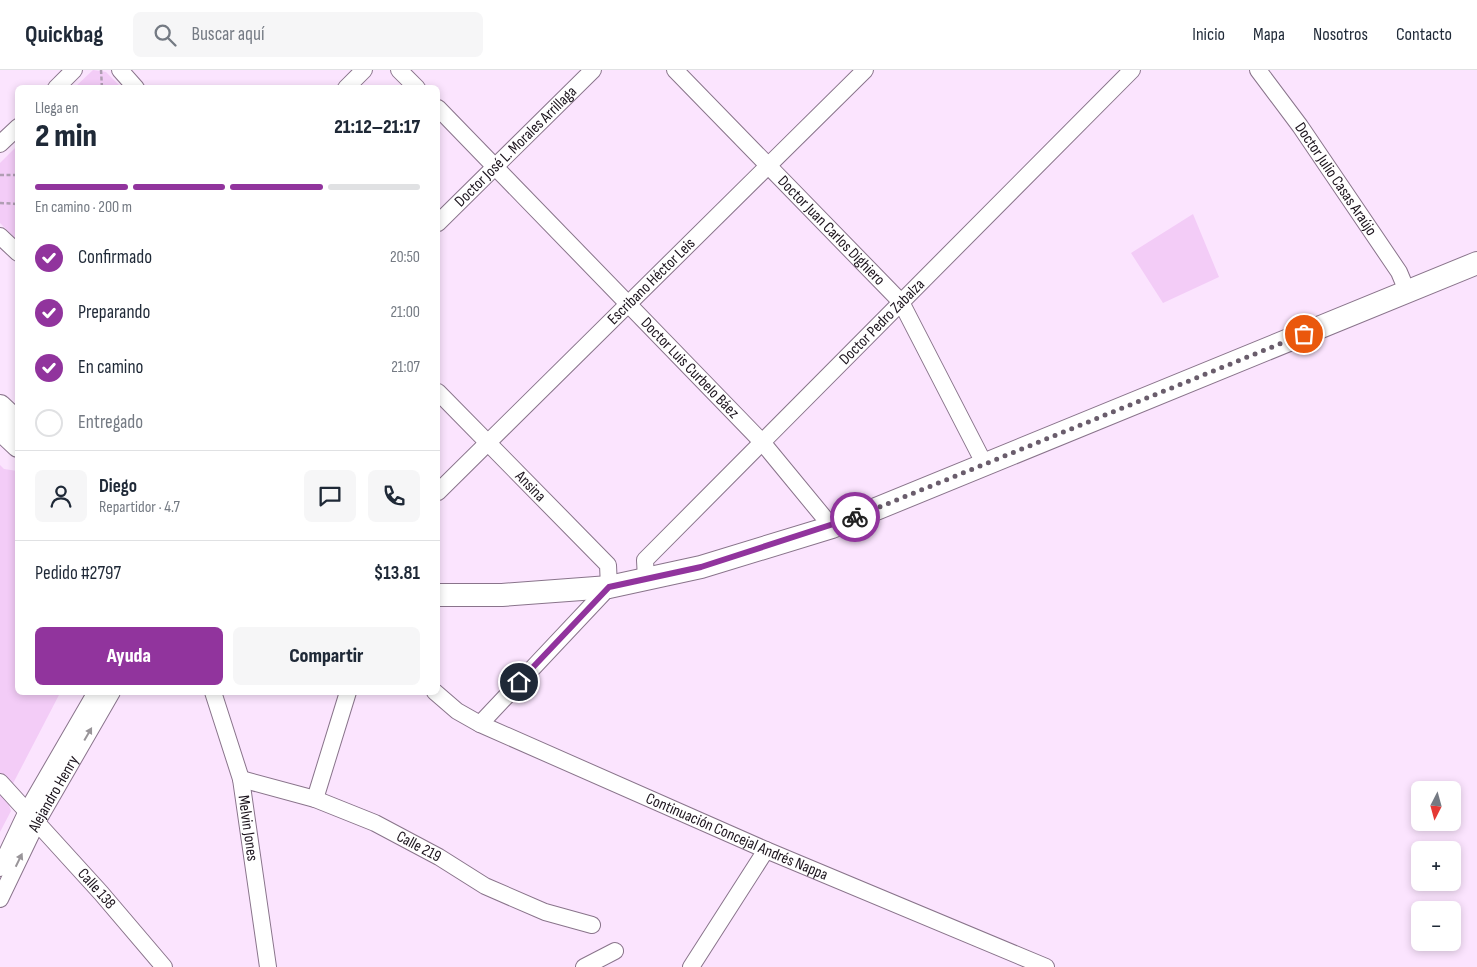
<!DOCTYPE html>
<html lang="es">
<meta charset="utf-8">
<style>
:root{--surface:#fff;--page:#f6f6f7;--text:#1f2937;--muted:#747a83;--line:#e0e1e3;--accent:#91349d}
body{margin:0;font-family:"Sofia Sans Condensed",sans-serif;background:var(--page);color:var(--text);height:100vh;display:flex;flex-direction:column;font-size:19px;white-space:nowrap}
*{box-sizing:border-box;margin:0}
p{font-size:16px;color:var(--muted)}
.icon{flex:none;width:28px;height:28px;fill:none;stroke:currentColor;stroke-width:2;stroke-linecap:round;stroke-linejoin:round}
.map{position:relative;flex:1;overflow:hidden}
.details{position:absolute;left:15px;top:15px;width:425px;height:610px;display:flex;flex-direction:column;background:var(--surface);border-radius:8px;box-shadow:0 2px 8px #0003}
.details>*{flex:none}
.needle{width:32px;rotate:186deg}
.fabs{position:absolute;left:1411px;top:711px;display:grid;gap:10px}
.fabs a{display:grid;place-items:center;width:50px;height:50px;border-radius:8px;background:var(--surface);box-shadow:0 2px 8px #0003;font-size:25px}
.pin{position:absolute;display:grid;place-items:center;width:42px;height:42px;color:#fff;margin:-21px;border:2px solid #fff;border-radius:50%;box-shadow:0 1px 5px #0007}
.courier{position:absolute;display:grid;place-items:center;width:50px;height:50px;margin:-25px;border:4px solid #91349d;border-radius:50%;background:#fff;color:#222;box-shadow:0 1px 6px #0007}
.headline em{font-style:normal;font-weight:800}
.headline div{display:flex;flex-direction:column-reverse}
.headline{display:flex;align-items:center;justify-content:space-between;height:85px;padding:0 20px}
h1{font-size:32px;font-weight:800;line-height:38px}
.bar{display:grid;grid-template-columns:repeat(4,1fr);gap:8px 5px;align-content:center;height:60px;padding:0 20px}
.bar i{height:6px;border-radius:4px;background:var(--line)}
.bar .current{background:var(--accent)}
.bar p{grid-column:span 4}
.line{display:flex;align-items:center;gap:12px;padding:0 20px;border-top:1px solid var(--line)}
.line div{flex:1}
.round{display:grid;place-items:center;flex:none;width:52px;height:52px;border-radius:8px;background:var(--page)}
ol{padding:0 20px;list-style:none}
li{display:flex;align-items:center;gap:15px;height:55px}
li p{margin-inline-start:auto}
li .icon{padding:5px;border-radius:50%;background:var(--accent);color:#fff;stroke-width:4}
li:last-child{color:var(--muted)}
li i{width:28px;height:28px;border:2px solid var(--line);border-radius:50%}
.cta{display:flex;gap:10px;margin-top:auto;padding:10px 20px}
.cta a{flex:1;height:58px;border-radius:8px;background:var(--accent);color:#fff;font-size:20px;font-weight:800;line-height:58px;text-align:center}
.cta a+a{background:var(--page);color:var(--text)}
header{display:flex;align-items:center;gap:30px;box-sizing:border-box;height:70px;padding:0 25px;background:var(--surface);border-bottom:1px solid var(--line)}
header strong{font-size:24px}
nav{display:flex;gap:28px;margin-inline-start:auto;font-size:18px}
.search{width:350px;height:45px;background:var(--page);display:flex;align-items:center;gap:12px;box-sizing:border-box;padding:0 18px;border-radius:8px;color:var(--muted);font-size:19px}
.map>svg:first-child{display:block}
.green{fill:#f3ccf7}
.lines{fill:none;stroke-linecap:round;stroke-linejoin:round}
.minor-casing{stroke:#89748b;stroke-width:18}
.highway-casing{stroke:#89748b;stroke-width:24}
.path{stroke:#b09eb3;stroke-width:2.5;stroke-dasharray:4 2.5;stroke-linecap:butt}
.minor{stroke:#fff;stroke-width:16}
.highway{stroke:#fff;stroke-width:22}
.oneway{fill:#999599}
.done{stroke:#6a5d6c;stroke-width:5;stroke-dasharray:0 9}
.route{stroke:#91349d;stroke-width:6}
.labels{text-anchor:middle;dominant-baseline:central;stroke-width:5;stroke-linejoin:round;paint-order:stroke}
.street-label{font-size:16px;fill:#1c141d;stroke:#fbe4fe}
</style>
<header>
<strong>Quickbag</strong>
<div class="search"><svg class="icon" aria-label="search" viewBox="0 0 24 24"><circle cx="10" cy="10" r="6"/><path d="M15 15l6 6"/></svg>Buscar aquí</div>
<nav><a>Inicio</a><a>Mapa</a><a>Nosotros</a><a>Contacto</a></nav>
</header>
<div class="map">
<svg width="1477" height="897" viewBox="0 0 1477 897">
<rect width="100%" height="100%" fill="#fbe4fe"/>
<path class="green" d="M93,0L106,2L121,17H75Z
M17,76V170L0,153V93Z
M1193,144L1219,207L1163,233L1131,183Z
M0,395L4,399L17,401L18,622L60,623L6,727L11,741L0,762Z"/>
<g class="lines">
<defs>
<g id="minor">
<path d="M120,0L136,18"/>
<path d="M399,0L417,18"/>
<path id="s1" d="M675,0L901,232L985,395"/>
<path id="s2" d="M1258,0L1300,56L1399,202L1407,221"/>
<path d="M56,18L74,0"/>
<path d="M346,18L364,0"/>
<path id="s3" d="M438,38L762,372L832,457"/>
<path d="M0,74L18,57"/>
<path id="s4" d="M438,153L593,0"/>
<path d="M0,166L18,183"/>
<path id="s5" d="M438,322L608,495L609,517L480,654"/>
<path id="s6" d="M438,422L865,0"/>
<path id="s7" d="M646,509L645,490L1132,0"/>
<path id="s8" d="M213,622L241,709L268,897"/>
<path id="s9" d="M435,622L457,641L480,654L766,780L1046,897"/>
<path id="s10" d="M241,709L315,729L375,753L439,787L485,816L545,842L592,855"/>
<path id="s11" d="M0,712L101,823L164,897"/>
<path d="M315,729L348,622"/>
<path d="M0,798L27,741L96,622"/>
<path id="s12" d="M0,829L37,752L112,622"/>
<path d="M584,897L615,881"/>
<path d="M691,897L766,780"/>
</g>
<path id="highway" d="M0,336L18,353
M0,359L18,376
M438,525H502L609,517L701,497L832,457L1477,193"/>
</defs>
<use href="#minor" class="minor-casing"/>
<use href="#highway" class="highway-casing"/>
<path class="path" d="M101,0L102,18
M0,105H18
M0,133L18,134"/>
<use href="#minor" class="minor"/>
<use href="#highway" class="highway"/>
</g>
<defs><path id="oneway-solid" d="M-6-.8H1V-3.2L6.5 0L1 3.2V.8H-6Z" transform="scale(1.25)"/></defs>
<g class="oneway">
<use href="#oneway-solid" transform="translate(88 664) rotate(-60)"/>
<use href="#oneway-solid" transform="translate(19 790) rotate(-64)"/>
</g>
<g class="lines">
<path class="done" d="M855,447L1304,264"/>
<path class="route" d="M519,612L609,517L701,497L855,447"/>
</g>
<g class="labels">
<g class="street-label">
<text stroke="none"><textPath href="#s4" startOffset="109">Doctor José L. Morales Arrillaga</textPath></text>
<text stroke="none"><textPath href="#s2" startOffset="134">Doctor Julio Casas Araújo</textPath></text>
<text stroke="none"><textPath href="#s1" startOffset="224">Doctor Juan Carlos Dighiero</textPath></text>
<text stroke="none"><textPath href="#s6" startOffset="300">Escribano Héctor Leis</textPath></text>
<text stroke="none"><textPath href="#s7" startOffset="355">Doctor Pedro Zabalza</textPath></text>
<text stroke="none"><textPath href="#s3" startOffset="362">Doctor Luis Curbelo Báez</textPath></text>
<text stroke="none"><textPath href="#s5" startOffset="132">Ansina</textPath></text>
<text stroke="none"><textPath href="#s12" startOffset="118">Alejandro Henry</textPath></text>
<text stroke="none"><textPath href="#s8" startOffset="141">Melvin Jones</textPath></text>
<text stroke="none"><textPath href="#s9" startOffset="336">Continuación Concejal Andrés Nappa</textPath></text>
<text stroke="none"><textPath href="#s10" startOffset="191">Calle 219</textPath></text>
<text stroke="none"><textPath href="#s11" startOffset="144">Calle 138</textPath></text>
</g>
</g>
</svg>
<div class="fabs">
<a><svg class="needle" viewBox="-14 -14 28 28"><path d="M0-13l5 13h-10z" fill="#e53935"/><path d="M0 13l5-13h-10z" fill="#747a83"/></svg></a>
<a>+</a>
<a>−</a>
</div>
<div class="pin" style="left:1304px;top:264px;background:#ea580c"><svg class="icon" aria-label="bag" viewBox="0 0 24 24"><path d="M5 8h14l-1 12H6zM9 8a3 3 0 0 1 6 0"/></svg></div>
<div class="pin" style="left:519px;top:612px;background:#1f2937"><svg class="icon" aria-label="home" viewBox="0 0 24 24"><path d="M3 11l9-7 9 7M6 9v11h12V9"/></svg></div>
<div class="courier" style="left:855px;top:447px"><svg class="icon" aria-label="bike" viewBox="0 0 24 24"><circle cx="6" cy="16" r="4"/><circle cx="18" cy="16" r="4"/><path d="M6 16l4-8h5l3 8M10 8l3 8H6M13 5h3"/></svg></div>
<section class="details">
<div class="headline"><div><h1>2 min</h1><p>Llega en</p></div><em>21:12–21:17</em></div>
<div class="bar"><i class="current"></i><i class="current"></i><i class="current"></i><i></i><p>En camino · 200 m</p></div>
<ol>
<li><svg class="icon" aria-label="check" viewBox="0 0 24 24"><path d="M5 12l5 5 9-10"/></svg>Confirmado<p>20:50</p></li>
<li><svg class="icon" aria-label="check" viewBox="0 0 24 24"><path d="M5 12l5 5 9-10"/></svg>Preparando<p>21:00</p></li>
<li><svg class="icon" aria-label="check" viewBox="0 0 24 24"><path d="M5 12l5 5 9-10"/></svg>En camino<p>21:07</p></li>
<li><i></i>Entregado</li>
</ol>
<div class="line" style="height:90px"><a class="round"><svg class="icon" aria-label="person" viewBox="0 0 24 24"><circle cx="12" cy="8" r="4"/><path d="M4 21q1-7 8-7t8 7"/></svg></a><div><b>Diego</b><p>Repartidor · 4.7</p></div><a class="round"><svg class="icon" aria-label="chat" viewBox="0 0 24 24"><path d="M4 5h16v11H9l-5 4z"/></svg></a><a class="round"><svg class="icon" aria-label="phone" viewBox="0 0 24 24"><path d="M5 4h4l2 5-3 2q2 4 5 5l2-3 5 2v4C11 20 4 13 5 4z"/></svg></a></div>
<div class="line" style="height:65px"><div>Pedido #2797</div><b>$13.81</b></div>
<div class="cta"><a>Ayuda</a><a>Compartir</a></div>
</section>
</div>
